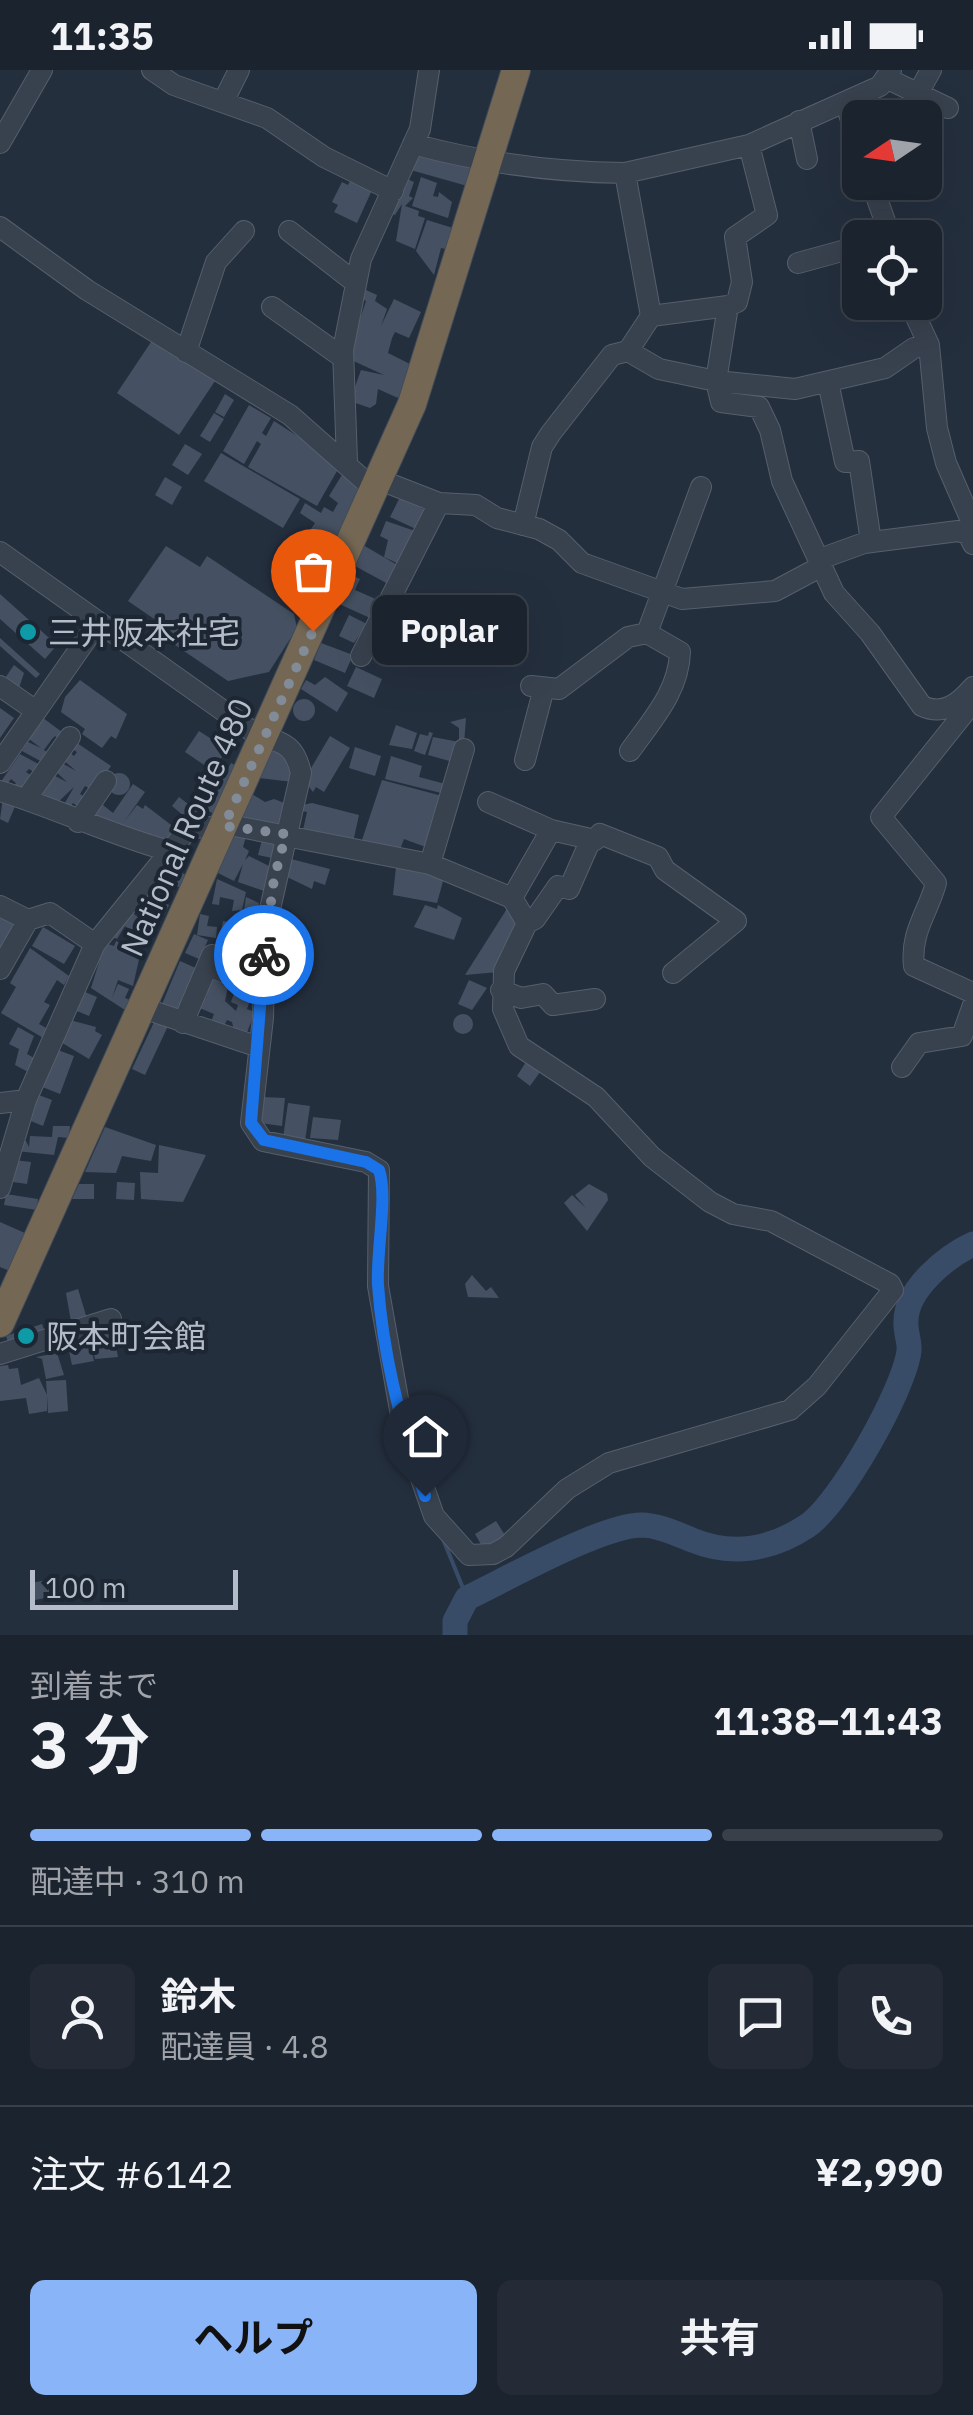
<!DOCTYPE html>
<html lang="ja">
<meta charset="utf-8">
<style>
:root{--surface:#1b232e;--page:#242b36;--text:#f1f3f6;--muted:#a0a4aa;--line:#39404a;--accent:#8ab4f8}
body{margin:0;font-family:"IBM Plex Sans","Noto Sans JP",sans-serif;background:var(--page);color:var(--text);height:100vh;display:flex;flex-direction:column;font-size:38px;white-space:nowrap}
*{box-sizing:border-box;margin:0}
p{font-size:32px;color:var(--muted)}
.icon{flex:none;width:55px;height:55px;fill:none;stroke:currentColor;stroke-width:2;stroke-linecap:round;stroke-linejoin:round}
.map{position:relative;height:1565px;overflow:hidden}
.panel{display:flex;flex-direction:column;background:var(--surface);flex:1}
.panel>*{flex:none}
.needle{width:65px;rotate:257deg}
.fabs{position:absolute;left:842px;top:30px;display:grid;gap:20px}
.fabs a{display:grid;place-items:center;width:100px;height:100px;border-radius:15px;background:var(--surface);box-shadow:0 10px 40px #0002,0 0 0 2px var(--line);font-size:50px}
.scale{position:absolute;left:30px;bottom:25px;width:208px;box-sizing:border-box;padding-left:10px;border:5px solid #b4bcc9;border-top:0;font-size:28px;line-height:35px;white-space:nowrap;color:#b4bcc9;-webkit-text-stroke:8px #1d2633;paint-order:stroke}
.pin{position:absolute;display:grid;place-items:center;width:85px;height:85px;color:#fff;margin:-102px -42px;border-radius:50% 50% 50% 0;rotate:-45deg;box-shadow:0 0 10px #0007}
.pin .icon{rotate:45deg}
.courier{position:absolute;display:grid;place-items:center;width:100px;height:100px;margin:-50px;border:8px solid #1a73e8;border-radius:50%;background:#fff;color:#222;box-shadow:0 2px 12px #0007}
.bubble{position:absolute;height:70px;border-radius:15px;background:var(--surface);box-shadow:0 10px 40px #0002,0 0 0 2px var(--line);font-size:32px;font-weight:700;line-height:70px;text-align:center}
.head em{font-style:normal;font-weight:700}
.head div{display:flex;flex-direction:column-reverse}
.head{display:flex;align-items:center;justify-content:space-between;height:170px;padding:0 30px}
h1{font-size:65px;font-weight:700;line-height:75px}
.bar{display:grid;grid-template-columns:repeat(4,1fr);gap:15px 10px;align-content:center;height:120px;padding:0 30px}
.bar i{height:12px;border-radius:8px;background:var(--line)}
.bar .on{background:var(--accent)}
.bar p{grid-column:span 4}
.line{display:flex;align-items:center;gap:25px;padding:0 30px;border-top:2px solid var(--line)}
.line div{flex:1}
.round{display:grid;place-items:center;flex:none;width:105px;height:105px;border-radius:15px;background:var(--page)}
.action{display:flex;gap:20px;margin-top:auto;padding:20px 30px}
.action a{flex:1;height:115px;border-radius:15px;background:var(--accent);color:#111;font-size:40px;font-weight:700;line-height:115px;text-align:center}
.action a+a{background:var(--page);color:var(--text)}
.status{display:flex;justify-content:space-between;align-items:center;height:70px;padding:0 50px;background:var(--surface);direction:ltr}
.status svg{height:28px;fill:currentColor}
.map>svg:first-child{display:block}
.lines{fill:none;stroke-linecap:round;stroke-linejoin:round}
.stream{stroke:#394c67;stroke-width:4}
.river{stroke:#394c67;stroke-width:25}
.building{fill:#455162}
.minor-casing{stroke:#565f6c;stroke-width:22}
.highway-casing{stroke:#434c59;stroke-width:30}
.minor{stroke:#38414e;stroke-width:20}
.highway{stroke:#746855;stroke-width:28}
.done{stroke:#828b98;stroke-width:10;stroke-dasharray:0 18}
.route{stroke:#1a73e8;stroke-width:12}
.culture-dot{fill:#0f9aa8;stroke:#1d2633;stroke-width:4}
.labels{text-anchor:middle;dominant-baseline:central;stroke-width:8;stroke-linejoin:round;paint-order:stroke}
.poi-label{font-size:32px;fill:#b4bcc9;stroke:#1d2633;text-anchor:start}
.street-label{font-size:32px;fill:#b4bcc9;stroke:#1d2633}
</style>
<div class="status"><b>11:35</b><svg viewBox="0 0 49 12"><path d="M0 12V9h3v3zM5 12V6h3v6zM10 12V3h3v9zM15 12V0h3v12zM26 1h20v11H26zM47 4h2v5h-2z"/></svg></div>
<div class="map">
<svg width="973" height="1565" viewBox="0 0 973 1565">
<rect width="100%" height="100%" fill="#242f3e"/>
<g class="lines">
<path class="stream" d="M443,1469L467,1528"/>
<path class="river" d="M455,1565V1551L467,1528C507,1509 600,1456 641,1455C658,1455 677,1464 692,1470C731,1486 771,1480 807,1456C840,1434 904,1320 909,1281C910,1272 905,1261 906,1251C906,1219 947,1186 973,1174"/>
</g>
<path class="building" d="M416,79L476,98L471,117L407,99Z
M352,107L373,118L357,153L334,142L338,135L332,132L342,112L348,115Z
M421,107L437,113L433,126L438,127L439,122L452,132L448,148L412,136Z
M405,108L414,112L409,126L413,128L405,136L419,141L418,146L425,148L415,179L396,171L402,134L395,145L386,141Z
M427,150L453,158L446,179L441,178L434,205L416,181Z
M366,220L377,225L375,231L387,239L381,256L394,229L421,242L409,268L395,262L392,268L388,283L414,296L398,328L378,319L376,334L370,338L350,331L361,300L384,305L347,288L366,231L362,229Z
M153,269L215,311L179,365L117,323Z
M225,324L234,330L224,347L215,342Z
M249,335L271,348L262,363L266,366L274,351L341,394L317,436L248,397L261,374L257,371L244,394L223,381Z
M214,343L224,349L210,372L200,366Z
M185,374L202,384L188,405L172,395Z
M221,383L300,429L283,458L204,411Z
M345,400L361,411L356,418L366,426L334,484L306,466L315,453L300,443L305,433L321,443L324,437L333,442L338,433L329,426Z
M165,407L182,417L172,435L155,425Z
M400,427L425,440L416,459L390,447Z
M386,451L415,461L401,495L384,487L388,470L380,466Z
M297,474L332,497L319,518L284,498Z
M363,475L399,496L390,515L353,495Z
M166,476L200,497L207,486L294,544L297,558L269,602L228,611L156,562L160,553L128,531Z
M350,504L360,509L355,520L378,530L370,548L337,533Z
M0,524L57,575L45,589L0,549Z
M349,545L367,554L354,573L339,566Z
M0,568L40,604L36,608L0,576Z
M321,573L353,585L345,603L314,590Z
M14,595L24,603L18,621L3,611Z
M356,597L382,609L374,628L347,616Z
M325,607L348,623L337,642L301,619L306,610L315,615Z
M80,610L127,644L116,669L111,666L102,678L82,664L85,659L61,642L65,627Z
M293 640a11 11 0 1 1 22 0a11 11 0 1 1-22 0Z
M0,638L14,648L0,668Z
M43,648L66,665L61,671L55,666L52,669L44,680L50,684L44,693L22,681L28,672L41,678L29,669Z
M466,648L464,674L453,692L428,685L433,667L459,672V658L450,652Z
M396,655L417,663L412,679L389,675Z
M199,661L227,679L213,701L185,682Z
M429,662L433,663L425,685L414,681L420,664L428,666Z
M330,666L350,678L324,722L316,717L313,722L304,710Z
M74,671L111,696L104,706L99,702L92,720L85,716L80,724L88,729L81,739L73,733L67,741L62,738L74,717L54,736L39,725L53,705L67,712L54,700L60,692L76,701L62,689L68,681L74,686L77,682L69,677Z
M355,677L381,686L375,706L349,698Z
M272,680L292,687L293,712L259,708Z
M20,684L42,696L37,704L29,699L26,702L35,708L17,724L11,720L16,713L11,709L5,717L0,713Z
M391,686L422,696L419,707L453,716L449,725L385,709Z
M231,693L241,698L219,746L206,740Z
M108 714a11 11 0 1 1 22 0a11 11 0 1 1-22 0Z
M382,710L446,727L431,779L404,769L398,785L359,779Z
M133,714L145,722L124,752L137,735L143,739L145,735L179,761L169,776L93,748L98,731L113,743Z
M252,724L265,732L274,729L287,734L283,758L241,748Z
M179,727L197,741L190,751L172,736Z
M3,728L16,734L8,753L0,749Z
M312,733L359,745L353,772L303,760L307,742L302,741L303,735Z
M247,763L243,777L249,781L245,790L249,786L271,797L264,821L238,812L243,794L234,811L216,802L233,766Z
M263,766L277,769L272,788L258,785Z
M173,788L184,793L179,802L187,805L181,818L162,809L168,796L173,798Z
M291,789L330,799L325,815L314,811L312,819L287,807Z
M396,797L445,804L437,833L393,825Z
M217,809L246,822L242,840L232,841L234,830L220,827L219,835L212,834Z
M147,820L148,826L169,835L162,850L132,841L135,834L140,836Z
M246,827L259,833L256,849L243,847Z
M510,834L524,848L498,902L465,905Z
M425,835L437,839L438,835L462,848L454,870L414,857Z
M129,840L140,849L131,861L125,856L117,869L113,867Z
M200,844L209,846L207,856L217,857L216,868L197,865Z
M0,847L19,856L3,872L9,877L0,893Z
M223,851L234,853L231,868L220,866Z
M235 863a9 9 0 1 1 18 0a9 9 0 1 1-18 0Z
M43,857L75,876L64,894L32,876Z
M194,864L208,870L199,889L185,883Z
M225,869L240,876L231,897L216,888Z
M116,871L140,885L133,916L118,910L112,928L118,914L129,919L125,928L133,931L128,942L91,918L105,873L114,876Z
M243,872L256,876L250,904L236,899Z
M30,878L69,906L64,915L57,910L44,932L50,935L39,954L50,960L45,969L1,943L16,917L10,913Z
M277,888L291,889L290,902H276Z
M180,891L198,899L180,941L162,934Z
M211,909L228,917L225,931L236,941L238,935L231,932L238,911L255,917L247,939L255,942L246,965L234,961L232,952L227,950L224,956L211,952L214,944L197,937L201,926L206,928Z
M469,910L487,918L472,940L458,934Z
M80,920L97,927L89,946L72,939Z
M453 954a10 10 0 1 1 20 0a10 10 0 1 1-20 0Z
M66,949L96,957L95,961L102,965L89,989L59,971Z
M155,950L168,956L145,1005L132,999Z
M18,957L34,966L27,984L34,988L30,1003L15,995L19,979L9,974Z
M55,979L74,986L60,1024L40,1016Z
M526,992L540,1002L530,1016L517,1006Z
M36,1024L52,1030L43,1056L26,1049Z
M263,1027L285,1028L282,1056L260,1053Z
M288,1033L310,1036L305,1071L283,1068Z
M313,1047L341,1050L338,1070L310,1068Z
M53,1056H70L69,1068L58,1067L54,1085L16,1081L19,1071H26L29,1077L30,1066L52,1067Z
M105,1057L156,1075L151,1091L122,1086L116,1103L85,1102Z
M159,1075L206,1085L183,1132L141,1129L140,1102L158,1103Z
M14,1090L31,1092L27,1114L13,1112Z
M117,1112L135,1113L134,1130L116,1129Z
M79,1114H94V1129H72Z
M589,1114L607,1124L608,1130L587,1161L564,1133L572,1125L586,1138L575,1125Z
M6,1124L38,1129L37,1140L4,1135Z
M0,1152L27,1164L10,1201L0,1197Z
M472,1205L486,1221L491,1217L499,1228L468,1227L465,1214Z
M78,1219L88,1252L72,1257L66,1223Z
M42,1254L46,1267L10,1278L6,1266Z
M113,1261L118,1287L95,1289L91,1266Z
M84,1267L89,1270L94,1291L72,1295L67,1271Z
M57,1283L64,1305L46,1309L42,1289L36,1287Z
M8,1295L9,1299L18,1298L21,1315L39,1308L47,1325L46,1311L66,1310L68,1341L48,1343L47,1325V1341L29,1344L26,1328L0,1331V1296Z
M496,1451L508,1470L486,1483L475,1464Z
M57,1508L60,1525L35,1530L31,1513Z"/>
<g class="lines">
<defs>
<path id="minor" d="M152,0L174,15L267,48L324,87L393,121
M886,8L948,38
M917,25L931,0
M224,30L239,0
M846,34L860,79
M799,51L807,89
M0,73L42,0
M413,74C483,93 553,102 625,103L651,246L628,281L659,299L716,311L721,332L759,337L770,360L782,411L834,523L870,563L922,636C944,646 959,633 973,617
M749,75L767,145L735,167L742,212L737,232L728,236L716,311L795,319L885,298L914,278L929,275
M625,103L749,75L880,16L891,0
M871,112L891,168
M0,157L87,220L290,345L376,421
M289,161L356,213
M798,193L860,176
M909,232L929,275L937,358L946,393L973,455
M272,237L342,287
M651,246L728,236
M186,282L216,192L244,161
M828,312L845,392L859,391L871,472
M347,391L343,280L361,189L420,59L429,0
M380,410L439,433L476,435L497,448L539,459L559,470L582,493L682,529L775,521L820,497
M523,455L542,377L551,363L612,285L628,281
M0,482L256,664C281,673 294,672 301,703L265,861L263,948L251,1053L263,1071L366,1092L379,1100L378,1216L403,1357L434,1446L469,1485L493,1484L506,1477L567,1419L609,1393L790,1340L817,1316L893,1220L890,1214L771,1151L733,1144L710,1132L652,1087L596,1027L519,976L503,939L504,901L527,853L535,849L558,816L569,819L591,769
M820,489L864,473L958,461L968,464L973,474
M361,586L439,433
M0,616L36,641
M531,616L559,619L628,567L647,563L701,417
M973,632L881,747L936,813C928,843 910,862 914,896L973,923
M630,681C652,650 679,621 680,582L647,563
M525,690L544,618
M0,693L97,554
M0,721C58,739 111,765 169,781
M26,729L70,667
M488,732L551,760L595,770L600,764L658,787L665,800L736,851L673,903
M78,752L106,711
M430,794L464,679
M512,828L551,760
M0,836L28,850L50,843L95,874
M208,896L232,906
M0,899L28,850
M501,920L521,928L543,924L553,935L595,929
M143,938L259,977
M183,953L212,885
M902,997L919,973L962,966L973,935
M0,1033L26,1030
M0,1118L26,1030L95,874L189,758L235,756L430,794L512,828L527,853
M0,1284L111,1249"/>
<path id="highway" d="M0,1253L412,334L516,0"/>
</defs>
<use href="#minor" class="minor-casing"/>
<use href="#highway" class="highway-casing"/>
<use href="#minor" class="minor"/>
<use href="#highway" class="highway"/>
</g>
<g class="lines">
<path class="done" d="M264,885L274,809L286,764L224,756L313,561"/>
<path class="route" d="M264,885L251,1053L264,1070L366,1092L379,1100C388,1126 376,1183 378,1215C383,1286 402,1359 425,1426"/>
</g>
<g class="culture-dot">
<circle cx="28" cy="562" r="10"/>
<circle cx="26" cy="1266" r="10"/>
</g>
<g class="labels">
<g class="poi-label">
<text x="48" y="562">三井阪本社宅</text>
<text x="46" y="1266">阪本町会館</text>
</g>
<g class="street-label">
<text transform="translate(186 757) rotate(-66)">National Route 480</text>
</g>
</g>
</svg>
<div class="fabs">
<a><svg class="needle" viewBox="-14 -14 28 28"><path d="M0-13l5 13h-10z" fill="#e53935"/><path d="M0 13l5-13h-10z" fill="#a0a4aa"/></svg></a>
<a><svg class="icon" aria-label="locate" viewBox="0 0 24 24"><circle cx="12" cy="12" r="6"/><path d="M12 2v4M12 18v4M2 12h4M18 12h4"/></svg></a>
</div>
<div class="scale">100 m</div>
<div class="pin" style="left:313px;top:561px;background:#ea580c"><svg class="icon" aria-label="bag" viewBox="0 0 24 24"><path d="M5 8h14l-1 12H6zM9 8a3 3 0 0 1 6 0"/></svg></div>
<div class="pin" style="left:425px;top:1426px;background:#1f2937"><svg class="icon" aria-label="home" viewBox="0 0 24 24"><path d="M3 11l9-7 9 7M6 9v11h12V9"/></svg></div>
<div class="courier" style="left:264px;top:885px"><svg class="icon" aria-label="bike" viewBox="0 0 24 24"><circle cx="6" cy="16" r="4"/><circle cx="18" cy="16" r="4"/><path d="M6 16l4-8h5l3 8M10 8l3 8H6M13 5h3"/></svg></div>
<div class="bubble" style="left:372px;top:525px;width:155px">Poplar</div>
</div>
<section class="panel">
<div class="head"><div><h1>3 分</h1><p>到着まで</p></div><em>11:38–11:43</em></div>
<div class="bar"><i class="on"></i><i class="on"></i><i class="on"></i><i></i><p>配達中 · 310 m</p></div>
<div class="line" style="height:180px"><a class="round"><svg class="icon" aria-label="person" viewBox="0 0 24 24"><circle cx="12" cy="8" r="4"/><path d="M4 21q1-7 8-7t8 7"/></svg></a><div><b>鈴木</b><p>配達員 · 4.8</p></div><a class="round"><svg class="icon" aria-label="chat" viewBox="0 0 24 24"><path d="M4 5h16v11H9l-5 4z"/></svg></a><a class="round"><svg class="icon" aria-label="phone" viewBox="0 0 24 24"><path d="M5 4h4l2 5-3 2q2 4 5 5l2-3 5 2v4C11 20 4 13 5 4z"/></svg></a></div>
<div class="line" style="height:130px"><div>注文 #6142</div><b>¥2,990</b></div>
<div class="action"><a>ヘルプ</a><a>共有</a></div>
</section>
